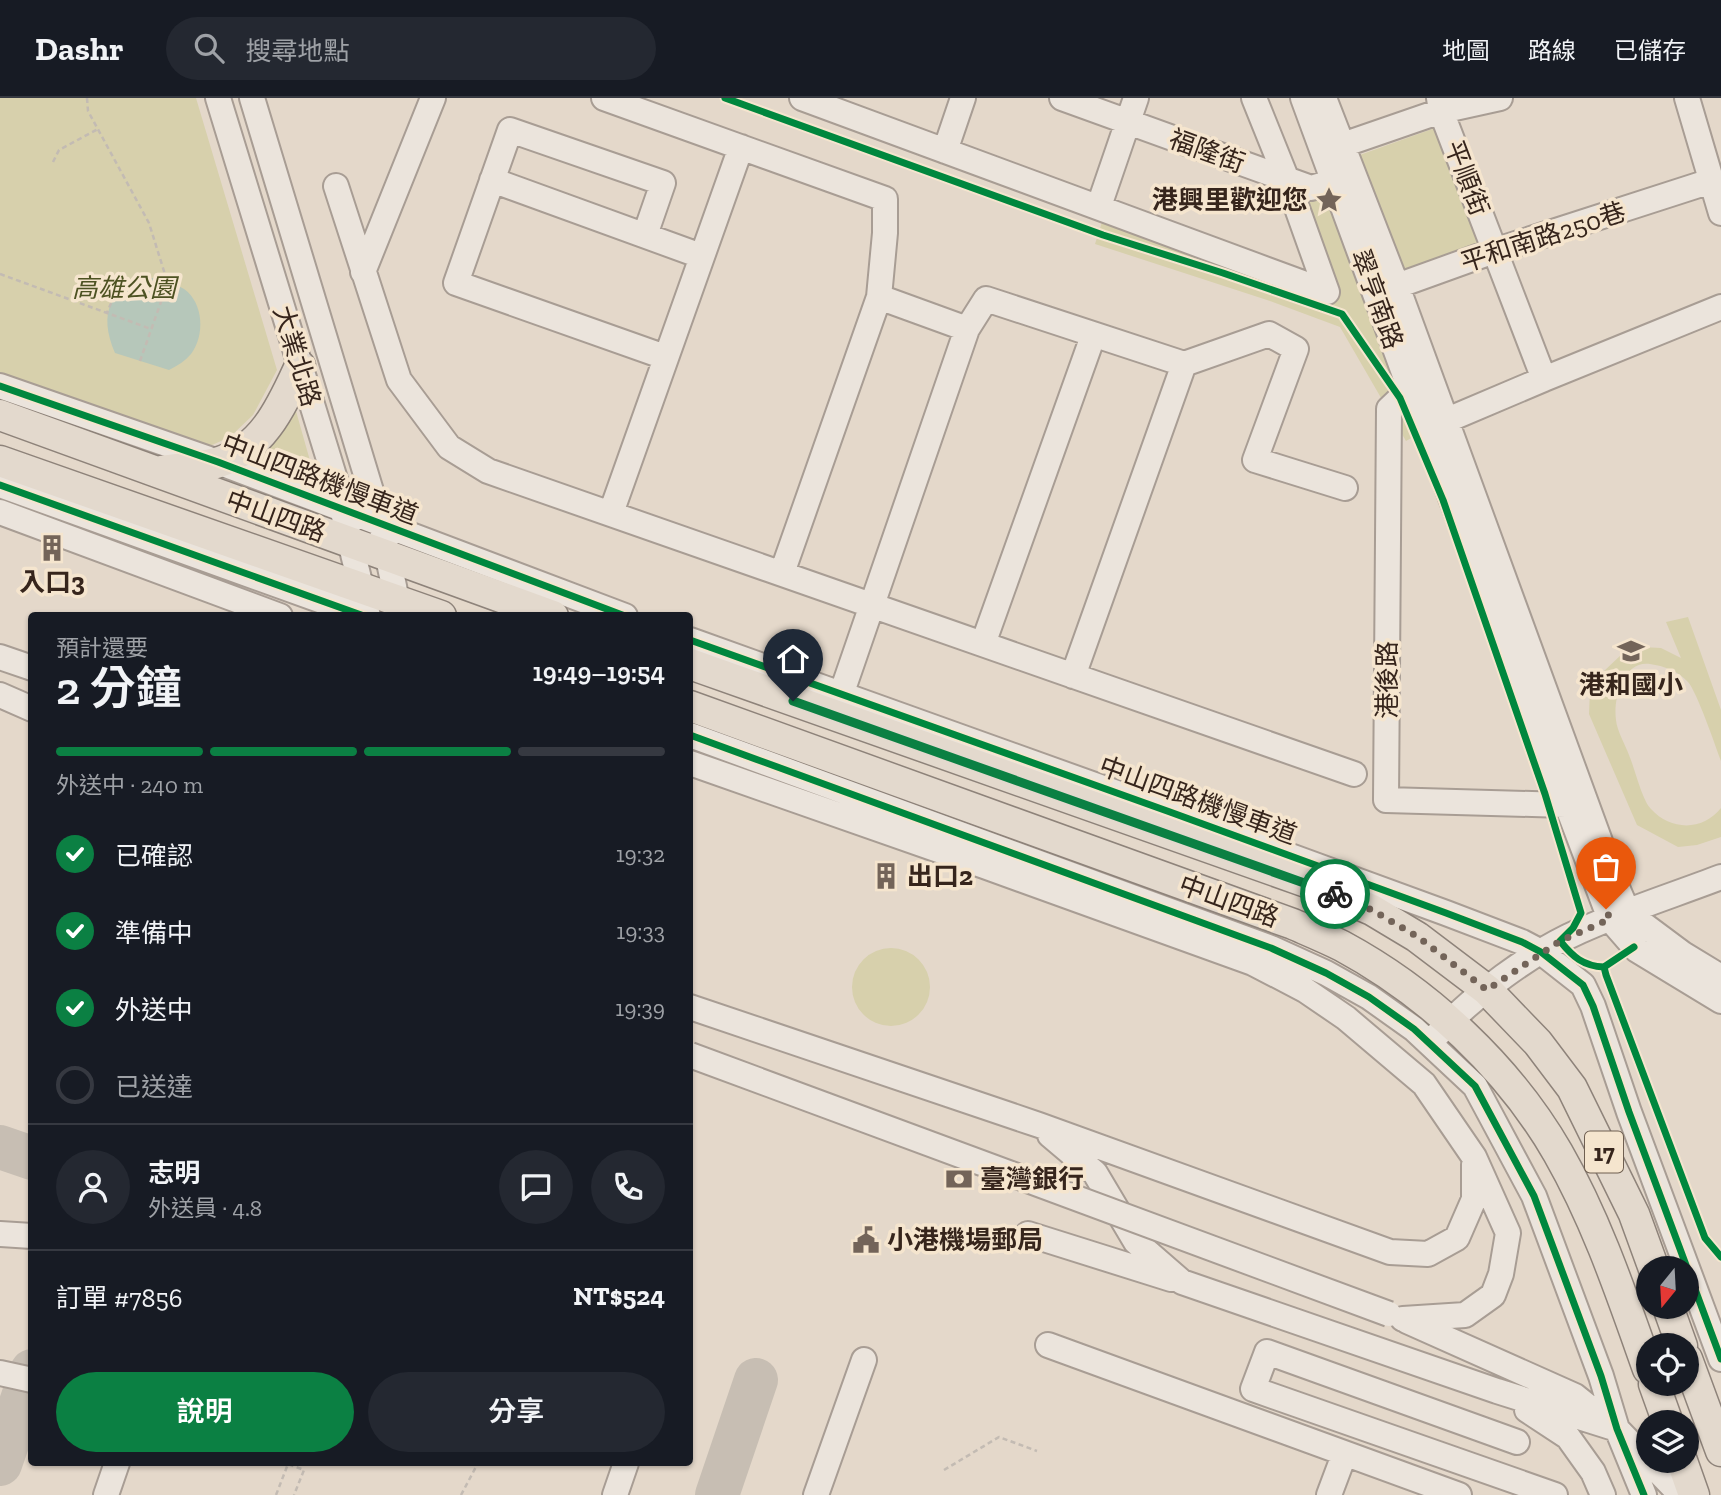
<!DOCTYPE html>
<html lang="zh-TW">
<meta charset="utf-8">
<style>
:root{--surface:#171b24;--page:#242831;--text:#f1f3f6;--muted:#9ea1a6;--line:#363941;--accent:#0b8043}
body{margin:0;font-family:"Zilla Slab","Noto Sans TC",serif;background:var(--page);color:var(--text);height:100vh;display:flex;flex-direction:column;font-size:26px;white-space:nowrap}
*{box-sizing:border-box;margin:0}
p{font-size:23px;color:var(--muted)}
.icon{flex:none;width:38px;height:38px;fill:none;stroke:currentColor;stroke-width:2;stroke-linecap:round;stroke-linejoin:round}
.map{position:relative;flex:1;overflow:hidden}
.side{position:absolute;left:28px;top:514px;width:665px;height:854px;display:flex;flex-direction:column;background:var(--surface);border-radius:7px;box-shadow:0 2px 5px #0004}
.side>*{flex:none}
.needle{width:46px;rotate:198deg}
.fabs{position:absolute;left:1636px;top:1158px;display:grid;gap:14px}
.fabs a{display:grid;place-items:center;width:63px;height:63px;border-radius:50%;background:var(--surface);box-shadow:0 2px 5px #0004;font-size:35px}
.pin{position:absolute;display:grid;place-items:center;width:60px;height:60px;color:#fff;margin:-72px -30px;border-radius:50% 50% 50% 0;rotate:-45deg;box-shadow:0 0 7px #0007}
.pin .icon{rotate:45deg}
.courier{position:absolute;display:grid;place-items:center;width:70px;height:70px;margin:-35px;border:5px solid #0b8043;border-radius:50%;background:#fff;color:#222;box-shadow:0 2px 9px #0007}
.headline em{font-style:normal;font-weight:600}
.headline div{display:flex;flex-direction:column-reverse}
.headline{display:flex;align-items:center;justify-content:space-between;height:119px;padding:0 28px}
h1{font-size:46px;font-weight:600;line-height:52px}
.bar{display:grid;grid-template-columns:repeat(4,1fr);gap:10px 7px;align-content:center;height:84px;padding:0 28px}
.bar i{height:9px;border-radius:5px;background:var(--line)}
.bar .active{background:var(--accent)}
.bar p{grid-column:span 4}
.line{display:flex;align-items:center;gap:18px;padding:0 28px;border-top:2px solid var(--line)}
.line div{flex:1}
.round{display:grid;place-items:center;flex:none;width:74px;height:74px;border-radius:37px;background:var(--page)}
ol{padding:0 28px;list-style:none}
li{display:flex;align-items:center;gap:21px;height:77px}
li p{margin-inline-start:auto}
li .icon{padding:7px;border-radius:50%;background:var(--accent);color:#fff;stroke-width:4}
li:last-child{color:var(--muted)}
li i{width:38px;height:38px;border:4px solid var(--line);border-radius:50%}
.button{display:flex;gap:14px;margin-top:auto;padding:14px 28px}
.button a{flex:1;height:80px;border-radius:42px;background:var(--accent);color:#fff;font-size:28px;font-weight:600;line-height:80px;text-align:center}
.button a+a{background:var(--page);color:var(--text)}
header{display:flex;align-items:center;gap:42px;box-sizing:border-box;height:98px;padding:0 35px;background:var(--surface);border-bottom:2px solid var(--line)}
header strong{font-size:33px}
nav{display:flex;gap:38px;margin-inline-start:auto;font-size:24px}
.search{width:490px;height:63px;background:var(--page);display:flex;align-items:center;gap:18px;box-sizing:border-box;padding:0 24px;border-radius:38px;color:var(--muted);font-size:26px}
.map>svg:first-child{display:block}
.green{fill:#d7d0ac}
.water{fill:#b6c7ba}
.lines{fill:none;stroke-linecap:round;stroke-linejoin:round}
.taxiway{stroke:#c7beb3;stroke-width:44}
.minor-casing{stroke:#a89d94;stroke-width:28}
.major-casing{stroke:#8e837a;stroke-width:33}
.path{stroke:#c3bbb3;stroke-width:2.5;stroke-dasharray:5 3.5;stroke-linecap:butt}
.minor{stroke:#ebe4dc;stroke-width:24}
.major{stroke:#e3d9cd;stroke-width:30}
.minor-bridge-casing{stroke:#a89d94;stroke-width:28;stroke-linecap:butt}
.minor-bridge{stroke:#ebe4dc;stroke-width:24}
.cycleway-casing{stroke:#f5e5ce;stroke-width:11}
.cycleway{stroke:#00873e;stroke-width:7}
.done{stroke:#736459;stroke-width:7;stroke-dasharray:0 12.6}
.route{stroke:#0b8043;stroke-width:9}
.labels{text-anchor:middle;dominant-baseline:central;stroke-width:7;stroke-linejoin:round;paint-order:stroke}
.shield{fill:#f5e5ce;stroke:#6f5f51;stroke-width:2}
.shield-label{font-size:24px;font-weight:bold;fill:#36251c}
.street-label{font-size:26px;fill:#36251c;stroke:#f5e5ce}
.poi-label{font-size:26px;font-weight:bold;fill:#36251c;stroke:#f5e5ce;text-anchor:start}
.park-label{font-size:26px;font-style:italic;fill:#4d5222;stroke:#f5e5ce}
</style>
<header>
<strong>Dashr</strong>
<div class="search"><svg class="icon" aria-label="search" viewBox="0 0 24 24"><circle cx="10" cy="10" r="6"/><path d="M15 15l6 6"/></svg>搜尋地點</div>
<nav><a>地圖</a><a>路線</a><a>已儲存</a></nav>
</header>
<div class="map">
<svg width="1721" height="1397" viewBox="0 0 1721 1397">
<rect width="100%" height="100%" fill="#e4d8ca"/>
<path class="green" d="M0,0H196L277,272L253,317L230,339L203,351L0,278Z
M1435,30L1479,146L1400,175L1357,58Z
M1310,100L1323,105L1335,119L1422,334L1406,343L1340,229L1267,202L1095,146L1102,124L1335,202L1300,110Z
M294,306L318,391L242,366Z
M1688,519L1721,612V663C1715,647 1697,594 1688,584C1678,573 1664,568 1650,566C1623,562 1613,601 1616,622C1617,633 1625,646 1629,657C1635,671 1642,702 1651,711C1671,733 1703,733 1721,710V739L1697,747L1678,749L1637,727L1589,616L1590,592L1603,574L1622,556L1642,549L1661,550L1681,560L1666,524Z
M852 889a39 39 0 1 1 78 0a39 39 0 1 1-78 0Z"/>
<path class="water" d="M153,180C162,183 176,186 184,191C204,205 205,238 191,256C185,263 177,268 169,272L115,255C98,215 109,188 153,180Z"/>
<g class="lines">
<path class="taxiway" d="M0,1049L32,1060
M0,1366L32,1273
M717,1397L756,1282"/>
<defs>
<path id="minor" d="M218,0L335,381L368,518
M252,0L381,426L400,517
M604,0L885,101V135L879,199L782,475
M802,0L1327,194
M1062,0L1311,90L1349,79
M1254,0L1287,82L1327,194
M1303,0L1410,291L1610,821L1637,852L1721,903
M1324,0L1397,188L1616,787L1628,815L1683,856L1721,879
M1500,0L1441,13L1544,281L1721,209
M1687,0L1721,115
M1328,52L1441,13L1439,0
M945,53L963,0
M492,82L701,158
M336,88L399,282L449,349L488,373L1354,676
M1099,108L1136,0
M645,137L663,85L510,32L456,185L665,259
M363,174L433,0
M1383,193L1494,153L1711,83
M879,199L967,231
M1184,266L1269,236L1296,251L1255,362L1345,390
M0,288L218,364L625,518
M1410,291L1389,311L1386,702L1565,707
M1445,323L1544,281
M0,387L364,518
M0,414L280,518
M611,415L741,49
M690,542L1170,714L1446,815L1522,844L1541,854L1583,887L1593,908L1629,1014L1721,1261
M983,546L1093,238
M0,559L32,570
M0,597L32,611
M841,597L967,231L986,201L1184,266L1073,578
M690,637L1271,850L1326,875L1369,899L1414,931L1475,988L1534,1098L1601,1278L1617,1331L1644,1397
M690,665L984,768L1253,865L1305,892L1346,920L1424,986L1474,1059L1508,1135L1501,1176L1493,1197L1465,1217L1403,1221
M690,909L1039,1027L1390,1154L1428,1156L1457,1140L1474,1101V1067
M1437,937C1474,897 1530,855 1580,833C1626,812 1674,797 1721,779
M1050,1037L1095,1075L1136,1144L1182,1184L1497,1293L1617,1331L1681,1397
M0,1136L32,1138
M1028,1136L1171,1181
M1407,1223L1575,1298L1605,1322
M1048,1247L1459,1397
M0,1275L32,1282
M1527,1312L1568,1339L1593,1374L1603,1397
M1517,1344L1267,1254L1253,1291L1555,1397
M106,1397L117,1365
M615,1397L626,1365
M816,1397L864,1262
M1329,1397L1344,1357"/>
<path id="major" d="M0,317L553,518
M0,363L441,518
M161,373C179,370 199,370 216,365C263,352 282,307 300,268
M690,566L1312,786L1372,812L1417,839L1487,892L1538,945L1572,990L1634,1116L1654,1171
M690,608L1293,826C1309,833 1326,840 1342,848C1429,895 1509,970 1558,1055C1597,1123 1622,1198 1648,1271
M1668,1209L1682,1248
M1687,1261L1721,1353
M1654,1286L1668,1325
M1682,1363L1694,1397"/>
</defs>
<use href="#minor" class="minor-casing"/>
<use href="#major" class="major-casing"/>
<path class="path" d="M87,0L88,13L149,125L168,186C135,175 119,183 107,215
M730,2V0
M53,64L59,52L98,31
M0,176L151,231
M140,263L167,187
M944,1372L999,1339L1037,1353
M276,1397L288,1366L304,1372L294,1397
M461,1397L478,1365"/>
<use href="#minor" class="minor"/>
<use href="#major" class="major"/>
<defs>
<path id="minor-bridge" d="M690,957L1389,1216"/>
</defs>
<use href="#minor-bridge" class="minor-bridge-casing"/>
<use href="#minor-bridge" class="minor-bridge"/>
<defs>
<path id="cycleway" d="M725,0L1103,137L1223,175L1342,216L1400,300L1443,402L1545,696L1581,815L1573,830L1560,843C1573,859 1583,868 1604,869
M0,288L218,364L625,518
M0,387L364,518
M690,542L1170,714L1446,815L1522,844L1541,854L1583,887L1593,908L1629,1014L1721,1261
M690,637L1271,850L1326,875L1369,899L1414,931L1475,988L1534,1098L1601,1278L1617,1331L1644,1397
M1634,849L1604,869L1606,877L1705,1140L1721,1159"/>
</defs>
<use href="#cycleway" class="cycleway-casing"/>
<use href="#cycleway" class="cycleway"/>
</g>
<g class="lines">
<path class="done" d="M1335,796L1372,812L1418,839L1487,892L1560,843L1610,821L1606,811"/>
<path class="route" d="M793,603L1335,796"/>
</g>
<defs>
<symbol id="sight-bare" viewBox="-9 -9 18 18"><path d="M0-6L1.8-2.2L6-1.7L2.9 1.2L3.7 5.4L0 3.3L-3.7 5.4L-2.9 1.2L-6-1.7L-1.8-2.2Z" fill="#736459" stroke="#f5e5ce" stroke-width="2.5" paint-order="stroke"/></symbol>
<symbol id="building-bare" viewBox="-9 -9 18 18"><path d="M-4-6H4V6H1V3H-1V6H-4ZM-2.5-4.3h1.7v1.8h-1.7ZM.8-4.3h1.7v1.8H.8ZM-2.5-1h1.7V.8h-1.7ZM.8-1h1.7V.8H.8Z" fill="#736459" stroke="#f5e5ce" stroke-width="2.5" paint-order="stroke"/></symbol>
<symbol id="school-bare" viewBox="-9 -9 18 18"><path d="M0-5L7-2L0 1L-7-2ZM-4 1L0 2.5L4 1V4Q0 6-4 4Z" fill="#736459" stroke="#f5e5ce" stroke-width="2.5" paint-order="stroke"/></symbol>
<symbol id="bank-bare" viewBox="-9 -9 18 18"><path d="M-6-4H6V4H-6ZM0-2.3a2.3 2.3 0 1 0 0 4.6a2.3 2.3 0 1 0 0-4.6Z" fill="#736459" stroke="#f5e5ce" stroke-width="2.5" paint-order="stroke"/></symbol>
<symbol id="civic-bare" viewBox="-9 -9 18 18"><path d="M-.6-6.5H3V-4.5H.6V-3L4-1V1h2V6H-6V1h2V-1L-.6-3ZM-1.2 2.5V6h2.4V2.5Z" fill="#736459" stroke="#f5e5ce" stroke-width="2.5" paint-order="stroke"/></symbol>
</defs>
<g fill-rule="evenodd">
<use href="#sight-bare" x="1310" y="83" width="38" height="38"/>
<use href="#building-bare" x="33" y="431" width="38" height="38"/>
<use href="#school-bare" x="1612" y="534" width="38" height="38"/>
<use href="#building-bare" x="867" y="759" width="38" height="38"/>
<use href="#bank-bare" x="940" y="1062" width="38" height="38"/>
<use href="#civic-bare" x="847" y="1123" width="38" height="38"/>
</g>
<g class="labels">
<rect class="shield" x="1585" y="1033.5" width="38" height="41" rx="5"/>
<g class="shield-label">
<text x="1604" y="1054">17</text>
</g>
<g class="street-label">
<text transform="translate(1207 53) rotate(20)">福隆街</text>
<text transform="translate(1467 80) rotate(69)">平順街</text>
<text transform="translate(1543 139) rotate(-18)">平和南路250巷</text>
<text transform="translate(1377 201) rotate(70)">翠亨南路</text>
<text transform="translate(297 258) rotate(73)">大業北路</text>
<text transform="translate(320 381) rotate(21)">中山四路機慢車道</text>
<text transform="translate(276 418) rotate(20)">中山四路</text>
<text transform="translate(1387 582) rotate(-90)">港後路</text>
<text transform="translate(1198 702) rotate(20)">中山四路機慢車道</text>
<text transform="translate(1229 803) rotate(20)">中山四路</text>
</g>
<g class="poi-label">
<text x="1308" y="102" text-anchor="end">港興里歡迎您</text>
<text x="52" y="484" text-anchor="middle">入口3</text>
<text x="1631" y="587" text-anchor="middle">港和國小</text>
<text x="907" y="778">出口2</text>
<text x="980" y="1081">臺灣銀行</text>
<text x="887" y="1142">小港機場郵局</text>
</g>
<g class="park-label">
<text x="124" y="190">高雄公園</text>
</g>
</g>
</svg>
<div class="fabs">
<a><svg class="needle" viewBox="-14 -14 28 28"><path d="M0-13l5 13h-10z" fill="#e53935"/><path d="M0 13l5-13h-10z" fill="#9ea1a6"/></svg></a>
<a><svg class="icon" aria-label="locate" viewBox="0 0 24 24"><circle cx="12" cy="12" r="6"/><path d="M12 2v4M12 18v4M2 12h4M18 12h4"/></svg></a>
<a><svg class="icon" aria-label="layers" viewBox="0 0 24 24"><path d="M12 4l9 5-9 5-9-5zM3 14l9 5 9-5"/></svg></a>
</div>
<div class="pin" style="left:1606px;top:811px;background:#ea580c"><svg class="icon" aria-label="bag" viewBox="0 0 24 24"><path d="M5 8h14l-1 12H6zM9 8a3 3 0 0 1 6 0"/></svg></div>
<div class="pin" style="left:793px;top:603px;background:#1f2937"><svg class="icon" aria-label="home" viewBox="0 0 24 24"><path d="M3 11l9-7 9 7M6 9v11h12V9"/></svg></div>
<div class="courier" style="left:1335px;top:796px"><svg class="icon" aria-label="bike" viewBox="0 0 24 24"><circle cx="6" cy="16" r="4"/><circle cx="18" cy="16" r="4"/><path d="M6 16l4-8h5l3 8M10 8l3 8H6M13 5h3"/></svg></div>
<section class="side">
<div class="headline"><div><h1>2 分鐘</h1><p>預計還要</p></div><em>19:49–19:54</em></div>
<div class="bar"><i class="active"></i><i class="active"></i><i class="active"></i><i></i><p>外送中 · 240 m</p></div>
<ol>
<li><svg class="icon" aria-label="check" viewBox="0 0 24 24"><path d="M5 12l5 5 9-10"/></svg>已確認<p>19:32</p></li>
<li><svg class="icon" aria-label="check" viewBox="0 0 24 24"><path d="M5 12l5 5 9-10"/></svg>準備中<p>19:33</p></li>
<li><svg class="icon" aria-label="check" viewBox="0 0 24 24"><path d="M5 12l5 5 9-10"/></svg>外送中<p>19:39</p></li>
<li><i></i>已送達</li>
</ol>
<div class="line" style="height:126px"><a class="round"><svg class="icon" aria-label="person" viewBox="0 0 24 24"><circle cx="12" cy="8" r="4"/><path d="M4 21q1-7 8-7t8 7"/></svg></a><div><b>志明</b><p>外送員 · 4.8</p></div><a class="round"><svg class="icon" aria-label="chat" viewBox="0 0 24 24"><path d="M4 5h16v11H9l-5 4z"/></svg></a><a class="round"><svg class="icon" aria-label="phone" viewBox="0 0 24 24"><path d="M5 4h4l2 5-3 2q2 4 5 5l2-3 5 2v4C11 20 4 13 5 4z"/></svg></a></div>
<div class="line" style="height:91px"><div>訂單 #7856</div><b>NT$524</b></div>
<div class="button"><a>說明</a><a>分享</a></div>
</section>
</div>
